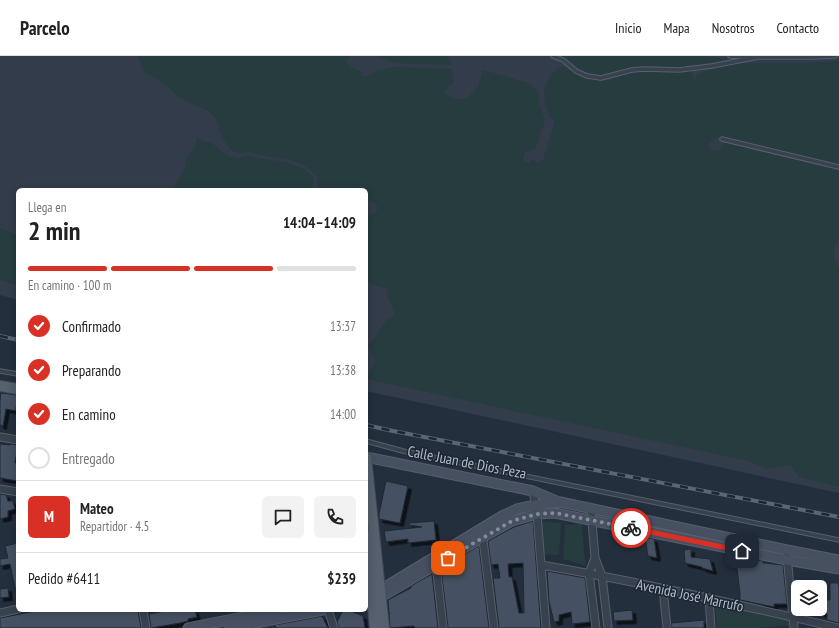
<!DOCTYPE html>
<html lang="es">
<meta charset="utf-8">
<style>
:root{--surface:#fff;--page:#f2f2f2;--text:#222;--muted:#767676;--line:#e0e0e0;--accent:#d93025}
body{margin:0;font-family:"PT Sans Narrow",sans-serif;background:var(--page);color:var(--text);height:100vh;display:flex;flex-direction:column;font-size:15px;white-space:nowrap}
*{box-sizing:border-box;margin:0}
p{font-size:13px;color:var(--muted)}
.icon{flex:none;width:22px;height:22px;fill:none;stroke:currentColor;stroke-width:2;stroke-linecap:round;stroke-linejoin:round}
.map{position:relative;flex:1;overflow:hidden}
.sheet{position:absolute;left:16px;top:132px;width:352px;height:424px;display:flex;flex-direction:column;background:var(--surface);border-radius:6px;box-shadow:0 2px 10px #0003}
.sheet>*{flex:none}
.tools{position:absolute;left:791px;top:524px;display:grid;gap:8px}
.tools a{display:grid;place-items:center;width:36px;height:36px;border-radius:6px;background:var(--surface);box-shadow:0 2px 10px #0003;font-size:20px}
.pin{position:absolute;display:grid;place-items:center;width:34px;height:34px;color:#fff;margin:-17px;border-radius:8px;box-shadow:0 2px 6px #0006}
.courier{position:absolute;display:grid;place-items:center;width:40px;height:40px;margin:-20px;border:3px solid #d93025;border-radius:50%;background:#fff;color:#222;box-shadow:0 1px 5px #0007}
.overview em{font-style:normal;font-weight:800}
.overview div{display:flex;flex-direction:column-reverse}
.overview{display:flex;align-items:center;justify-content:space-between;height:68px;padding:0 12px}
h1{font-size:26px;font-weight:800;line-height:30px}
.bar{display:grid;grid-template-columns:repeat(4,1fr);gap:6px 4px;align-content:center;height:48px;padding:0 12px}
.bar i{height:5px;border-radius:3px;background:var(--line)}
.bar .current{background:var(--accent)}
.bar p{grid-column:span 4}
.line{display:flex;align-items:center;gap:10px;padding:0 12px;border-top:1px solid var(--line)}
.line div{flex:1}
.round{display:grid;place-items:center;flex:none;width:42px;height:42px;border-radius:6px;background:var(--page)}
ol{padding:0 12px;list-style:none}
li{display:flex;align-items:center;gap:12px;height:44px}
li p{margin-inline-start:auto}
li .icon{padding:4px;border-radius:50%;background:var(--accent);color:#fff;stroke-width:4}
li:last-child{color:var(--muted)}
li i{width:22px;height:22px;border:2px solid var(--line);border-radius:50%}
header{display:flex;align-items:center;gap:24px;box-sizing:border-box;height:56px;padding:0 20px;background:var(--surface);border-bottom:1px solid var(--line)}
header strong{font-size:19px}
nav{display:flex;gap:22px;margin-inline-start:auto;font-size:14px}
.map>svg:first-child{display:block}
.airport{fill:#323c4b}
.green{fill:#263c3f}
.building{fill:#455162;stroke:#1f2835;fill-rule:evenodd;filter:url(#shadow)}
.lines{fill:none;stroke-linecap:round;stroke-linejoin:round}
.lane-casing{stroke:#565f6c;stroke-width:5.5}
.street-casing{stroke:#565f6c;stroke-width:9}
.secondary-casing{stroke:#565f6c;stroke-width:11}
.primary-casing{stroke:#414a57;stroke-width:12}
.lane{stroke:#38414e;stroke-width:3.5}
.street{stroke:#38414e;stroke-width:7}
.secondary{stroke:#465061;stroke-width:9}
.primary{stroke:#56606e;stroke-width:10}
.rail-casing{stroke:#5a6575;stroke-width:4}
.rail{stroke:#1d2633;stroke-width:2.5;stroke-dasharray:8;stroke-linecap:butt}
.done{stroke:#828b98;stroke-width:4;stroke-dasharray:0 7.2}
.route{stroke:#d93025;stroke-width:5}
.labels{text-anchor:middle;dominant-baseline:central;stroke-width:3;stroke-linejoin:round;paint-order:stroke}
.street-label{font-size:15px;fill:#b4bcc9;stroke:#1d2633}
</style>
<header>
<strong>Parcelo</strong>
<nav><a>Inicio</a><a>Mapa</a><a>Nosotros</a><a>Contacto</a></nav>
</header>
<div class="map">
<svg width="839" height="572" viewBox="0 0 839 572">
<defs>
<filter id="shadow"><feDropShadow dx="3.5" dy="3.5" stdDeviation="0" flood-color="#0009"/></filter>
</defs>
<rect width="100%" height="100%" fill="#242f3e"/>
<path class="airport" d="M0,0H839V437L366,335V134H18V244L0,239Z"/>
<path class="green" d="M137,0H448L451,9L395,7L376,0H351L345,5L350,11L360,15L362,20L367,21L375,15L395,11L452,13L454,27L448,30L445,37L454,43H464L468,41L478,31L483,14L528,27L538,36L539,48L545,64L542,74L535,93L525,96L523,104L529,107L532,103L538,107L543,104L555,65L550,61L545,48L544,34L551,18L562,10C567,12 570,15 575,18C583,22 590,24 599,25C611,26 623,18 635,16C653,13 672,17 691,15L696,26L697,19L714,12L743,7H807L839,5V110L719,81L715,82L713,86L710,85L708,91V92C713,94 716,96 720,94L723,88L727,87L839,115V183C832,192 832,202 839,211V431L799,421L790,409L767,413L749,405L366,323L376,305L368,290L375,282L381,272L388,263L395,259L392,249L388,242L387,233L370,227L366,222V162L377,156V149L366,141V134H321L317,128L318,121L305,110L291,104L274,101L265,100L248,96L239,97L231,94L221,80L216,63L209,55L188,46L178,41L172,34L153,20L146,18Z
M559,0H703L732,3L679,11L644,10L632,12L601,20L587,16L578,12L573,6Z
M197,82L203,85L210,86L228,100L238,102L248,100L289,107L304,113L314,122L312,134H173L185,112L186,103L194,92Z
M0,172L18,179V229L0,224Z
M542,465L561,467L559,499L541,498Z
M582,468L585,509L563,503L565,469Z
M715,548L789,564V569L756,572H717Z"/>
<path class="building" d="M1,337L18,339V351H16V355L6,353L3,370L0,369V344Z
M0,388L10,389V388L18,389L15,407H18V425L0,422Z
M386,425L408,430L400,467L379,463V458Z
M0,438L6,439L8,445H13L15,453L8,455V461L0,463Z
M434,465L436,484L408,487V483L386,486L384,475L422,471L409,469V467Z
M533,465L541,572H499L493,522H500L498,508L491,509L488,485L514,471ZM523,507L524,557H519L512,521H509L508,508Z
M645,481L654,483L657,502L648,500Z
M18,487V532H15L10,508L0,510V503L8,502L5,490Z
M479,490L489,572H448L441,512Z
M691,493V501L710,503L713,515L702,512V511L685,507L684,494Z
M744,501L763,505V507L783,509L787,548H774V551L740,544V537L737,513H736V502Z
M547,515L585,522L590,566L572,568L571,556L559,559V565L554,566L549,545Z
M432,518L438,572H415L414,570L390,572L389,558H390L389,556L388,544L411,532V530Z
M830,527H838L839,531V567L827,564V558L820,557V543L830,544Z
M8,532L9,541L0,542V533Z
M40,554H138L141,572H0V562Z
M170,554H195L197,561L188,563V565L180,567L151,572L149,558Z
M348,554L363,560L365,572H339L337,566L342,556Z
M632,554L633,564L614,565L613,556Z
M322,560L328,572H276L275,569Z
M704,564V572H672L671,567Z"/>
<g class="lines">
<defs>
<path id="lane" d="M553,0L563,4L576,15L587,20L601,22L632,14L644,13L679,14L712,10L758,1H813L835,0
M730,0L751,1
M722,83L839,111
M0,315L18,318
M366,385L403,395L839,484"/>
<path id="street" d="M0,381L18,384
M0,433L18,436
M533,435L537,458L546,572
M591,453L595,502L602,520L608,572
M482,476L494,572
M787,500L794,572
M595,502L589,517L596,572
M436,509L443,572
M541,509C641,526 740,549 839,572
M663,533L667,572
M709,542L711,572
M143,554L146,572
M328,554L334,572
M0,557L18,553"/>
<path id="secondary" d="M366,401L533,435L559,446
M366,537L380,534L502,460L517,453L536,449L560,446L787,494L839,504
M366,546L381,541L483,481L512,465L537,458L555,457L787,504L839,513
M188,572L280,554
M230,572L323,554"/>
<path id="primary" d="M0,330L18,333
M366,401L384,572
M366,479L375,572"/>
</defs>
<use href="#lane" class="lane-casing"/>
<use href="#street" class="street-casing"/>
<use href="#secondary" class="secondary-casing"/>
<use href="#primary" class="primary-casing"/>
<use href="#lane" class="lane"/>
<use href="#street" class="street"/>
<use href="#secondary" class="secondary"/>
<use href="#primary" class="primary"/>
<defs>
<path id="rail" d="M0,280L18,284
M366,369L393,375L839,461"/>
</defs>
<use href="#rail" class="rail-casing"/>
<use href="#rail" class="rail"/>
</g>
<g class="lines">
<path class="done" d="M448,502L512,465L537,458L555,457L631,472"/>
<path class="route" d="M631,472L742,495"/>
</g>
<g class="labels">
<g class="street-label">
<text transform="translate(467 406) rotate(11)">Calle Juan de Dios Peza</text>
<text transform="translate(690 539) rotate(12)">Avenida José Marrufo</text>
</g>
</g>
</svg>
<div class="tools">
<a><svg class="icon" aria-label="layers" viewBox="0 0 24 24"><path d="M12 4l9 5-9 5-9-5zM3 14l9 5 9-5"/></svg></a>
</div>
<div class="pin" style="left:448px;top:502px;background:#ea580c"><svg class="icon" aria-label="bag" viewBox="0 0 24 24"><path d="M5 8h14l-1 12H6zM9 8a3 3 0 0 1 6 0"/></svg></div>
<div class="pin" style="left:742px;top:495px;background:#1f2937"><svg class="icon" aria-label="home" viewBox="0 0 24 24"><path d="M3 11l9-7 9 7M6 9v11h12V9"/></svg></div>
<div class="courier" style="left:631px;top:472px"><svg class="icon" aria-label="bike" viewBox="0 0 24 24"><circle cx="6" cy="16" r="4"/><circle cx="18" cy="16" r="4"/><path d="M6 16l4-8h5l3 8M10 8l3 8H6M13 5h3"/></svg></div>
<section class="sheet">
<div class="overview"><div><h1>2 min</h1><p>Llega en</p></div><em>14:04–14:09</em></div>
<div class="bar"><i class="current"></i><i class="current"></i><i class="current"></i><i></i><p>En camino · 100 m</p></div>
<ol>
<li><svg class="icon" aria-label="check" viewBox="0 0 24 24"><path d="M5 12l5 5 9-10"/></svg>Confirmado<p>13:37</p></li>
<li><svg class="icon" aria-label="check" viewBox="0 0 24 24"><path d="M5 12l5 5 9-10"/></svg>Preparando<p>13:38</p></li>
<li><svg class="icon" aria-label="check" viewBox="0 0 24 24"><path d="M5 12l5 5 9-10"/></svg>En camino<p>14:00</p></li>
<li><i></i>Entregado</li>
</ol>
<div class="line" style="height:72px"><b class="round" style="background:var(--accent);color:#fff">M</b><div><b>Mateo</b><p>Repartidor · 4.5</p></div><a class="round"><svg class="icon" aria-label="chat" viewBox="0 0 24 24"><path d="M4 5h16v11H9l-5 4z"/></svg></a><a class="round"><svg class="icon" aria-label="phone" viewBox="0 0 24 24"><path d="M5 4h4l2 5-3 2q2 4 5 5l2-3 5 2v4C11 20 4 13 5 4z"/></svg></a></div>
<div class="line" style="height:52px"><div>Pedido #6411</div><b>$239</b></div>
</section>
</div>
